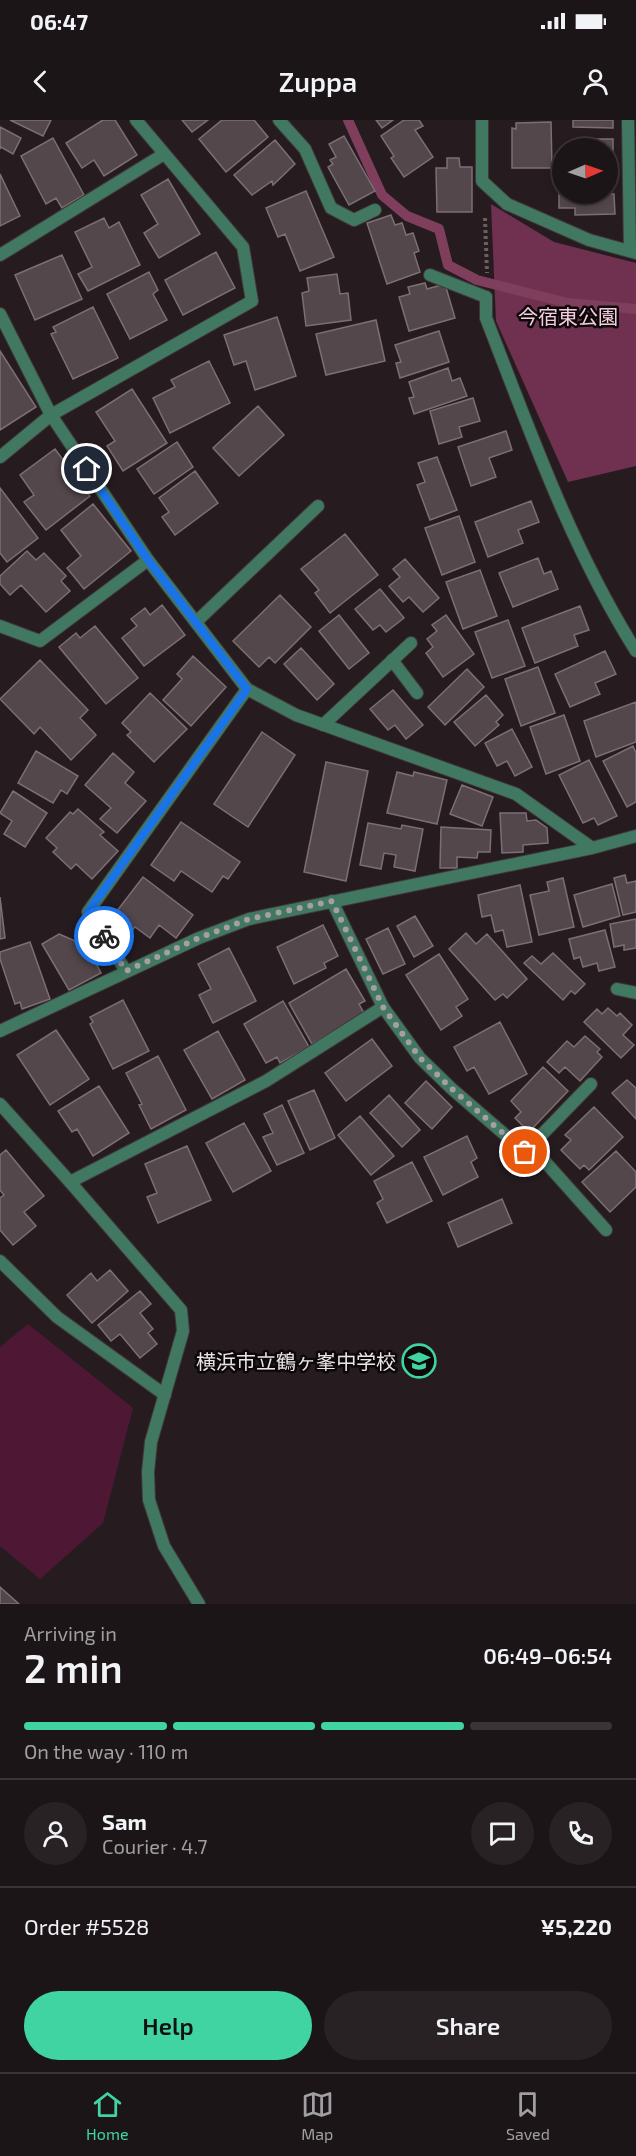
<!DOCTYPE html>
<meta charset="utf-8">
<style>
:root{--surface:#1c1518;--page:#292225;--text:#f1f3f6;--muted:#a09fa2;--line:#3a3437;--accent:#40d4a2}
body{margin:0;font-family:"Exo 2","Noto Sans JP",sans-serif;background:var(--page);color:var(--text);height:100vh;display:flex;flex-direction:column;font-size:22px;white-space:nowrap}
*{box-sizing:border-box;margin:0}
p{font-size:20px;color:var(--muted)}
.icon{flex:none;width:33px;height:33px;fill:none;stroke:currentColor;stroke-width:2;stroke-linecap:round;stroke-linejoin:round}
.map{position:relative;height:1484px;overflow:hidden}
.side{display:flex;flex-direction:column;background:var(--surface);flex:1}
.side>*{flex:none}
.needle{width:39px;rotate:88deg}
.controls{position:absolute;left:552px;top:18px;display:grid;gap:12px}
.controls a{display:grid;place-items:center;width:66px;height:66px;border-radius:50%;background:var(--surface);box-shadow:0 3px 9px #0003,0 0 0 2px var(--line);font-size:30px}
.pin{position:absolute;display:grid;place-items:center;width:51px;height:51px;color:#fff;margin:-26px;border:3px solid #fff;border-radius:50%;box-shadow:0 2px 6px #0007}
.courier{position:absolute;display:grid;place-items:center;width:60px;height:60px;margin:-30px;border:4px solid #1a73e8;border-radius:50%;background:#fff;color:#222;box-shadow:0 2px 8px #0007}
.headline em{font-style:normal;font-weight:600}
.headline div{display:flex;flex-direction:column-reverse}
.headline{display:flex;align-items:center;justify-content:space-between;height:102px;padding:0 24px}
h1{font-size:39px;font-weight:600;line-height:45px}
.bar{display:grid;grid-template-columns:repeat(4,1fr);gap:9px 6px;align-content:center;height:72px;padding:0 24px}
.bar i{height:8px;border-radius:4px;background:var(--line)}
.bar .current{background:var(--accent)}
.bar p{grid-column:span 4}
.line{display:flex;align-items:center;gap:15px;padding:0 24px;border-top:2px solid var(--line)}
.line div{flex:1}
.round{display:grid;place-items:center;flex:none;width:63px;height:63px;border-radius:32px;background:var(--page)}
.cta{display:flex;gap:12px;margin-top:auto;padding:12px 24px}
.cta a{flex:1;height:69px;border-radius:36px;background:var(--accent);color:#111;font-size:24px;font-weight:600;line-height:69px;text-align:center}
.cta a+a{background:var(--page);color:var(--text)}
.status{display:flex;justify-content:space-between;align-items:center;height:42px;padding:0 30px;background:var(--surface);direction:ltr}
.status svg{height:16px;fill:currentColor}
header{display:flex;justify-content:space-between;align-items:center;height:78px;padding:0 24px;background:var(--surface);font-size:27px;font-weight:600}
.tab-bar{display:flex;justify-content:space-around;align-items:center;height:84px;border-top:2px solid var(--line);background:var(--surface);font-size:16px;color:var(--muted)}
.tab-bar a{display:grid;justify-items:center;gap:3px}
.tab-bar .current{color:var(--accent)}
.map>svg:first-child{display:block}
.green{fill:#4e1734}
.forest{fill:#6f314f}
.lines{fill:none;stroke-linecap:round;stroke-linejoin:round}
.stream{stroke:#7e3e5c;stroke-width:10}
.building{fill:#53474c;stroke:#7c6f74;stroke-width:1.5}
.service-casing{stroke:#42383c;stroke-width:14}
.minor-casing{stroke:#42383c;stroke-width:14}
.tertiary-casing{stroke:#42383c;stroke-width:14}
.path{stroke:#696064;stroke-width:4;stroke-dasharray:3 3;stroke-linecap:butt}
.service{stroke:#407861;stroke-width:12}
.minor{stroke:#407861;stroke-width:12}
.tertiary{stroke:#407861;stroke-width:12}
.done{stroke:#a79ea1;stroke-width:6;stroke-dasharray:0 10.8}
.route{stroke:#1a73e8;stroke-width:8}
.labels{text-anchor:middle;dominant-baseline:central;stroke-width:5;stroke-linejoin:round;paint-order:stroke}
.park-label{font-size:20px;fill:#f5cdde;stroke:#0c0809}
.poi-label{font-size:20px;fill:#ece4e7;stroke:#0c0809;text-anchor:end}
</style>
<div class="status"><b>06:47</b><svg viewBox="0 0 49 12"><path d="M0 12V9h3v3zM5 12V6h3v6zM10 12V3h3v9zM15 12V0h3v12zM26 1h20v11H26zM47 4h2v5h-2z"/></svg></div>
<header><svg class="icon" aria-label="back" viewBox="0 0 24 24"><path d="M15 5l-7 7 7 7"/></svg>Zuppa<svg class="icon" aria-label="person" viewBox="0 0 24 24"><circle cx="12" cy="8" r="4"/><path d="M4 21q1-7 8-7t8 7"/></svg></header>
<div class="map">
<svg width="636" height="1484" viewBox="0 0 636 1484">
<rect width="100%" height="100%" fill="#261c20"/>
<path class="green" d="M28,1204L133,1288L103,1403L40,1459L0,1426V1227Z"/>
<path class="forest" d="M491,84L554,122L636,143V346L568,362L496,201Z"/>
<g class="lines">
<path class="stream" d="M348,0L382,75L407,96L439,109L448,145L477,160L568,183L636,189"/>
</g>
<path class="building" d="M10,0H51L43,16Z
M103,0H115L137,35L104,56L94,40L82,48L66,23Z
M182,0H208L192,12Z
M222,0H254L268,17L226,52L199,19Z
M376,0H393L382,8Z
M404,0H419L423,6L415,10L433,37L404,57L391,38L394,36L381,16Z
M573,0H613V8L573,7Z
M551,2L552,48H512V8L516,9V3Z
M0,7L21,18L13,34L1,27L0,29Z
M344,16L375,71L349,85L328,47L333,44L330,40L336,37L329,24Z
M53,18L84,75L62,88L56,78L46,84L21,36Z
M574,19H613V48L608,49V28H574Z
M275,20L295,44L273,65L272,61L252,75L234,55Z
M447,38H459L460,47H472V92H437L436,48H447Z
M0,54L20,96L0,106Z
M168,59L200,114L159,138L144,113L158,104L141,75Z
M608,59L609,74H614L615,94L575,95V88H559V60H562V74H608Z
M306,71L334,137L300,151L285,114L278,117L266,88Z
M391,95L395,105L402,103L406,115L413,113L419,131L414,133L420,152L387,164L367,103Z
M104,98L109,108L119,102L140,145L88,171L78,154L92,147L75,112Z
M216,132L235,168L183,195L165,160Z
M62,135L82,179L35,200L15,155Z
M149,152L158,170L153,174L167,200L130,219L107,174Z
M337,154L340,174L348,173L351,200L306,206L302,173L309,171L307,158Z
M425,163L427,169L445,164L455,198L409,211L399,177L410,174L408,167Z
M93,187L118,238L73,259L51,214L56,212L53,207Z
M277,197L296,256L255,270L246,241L234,245L224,215Z
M376,200L385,241L326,255L316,214Z
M439,211L449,242L400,258L396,243L401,242L395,225Z
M0,231L36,287L0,310Z
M209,241L230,283L170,313L153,278L175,267L171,260Z
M448,248L452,261L460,258L467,276L414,294L409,278L414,277L409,262Z
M132,269L167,323L123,351L107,326L115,321L96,292Z
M473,278L480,301L459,307L462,317L439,324L430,291Z
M258,286L284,315L239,356L213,328Z
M506,311L512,330L489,338L496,357L471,366L458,327Z
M177,322L193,347L154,374L137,349Z
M55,329L90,376L46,410L24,382L34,375L20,355Z
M437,337L457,390L430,400L417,365L425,362L418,343Z
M195,351L218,383L175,415L162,397L169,392L159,378Z
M0,368L38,418L7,442L0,433Z
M531,381L539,402L518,410L523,423L488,437L475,402Z
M93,384L131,431L84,469L67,448L81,436L61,410Z
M459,396L475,442L442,455L425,408Z
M345,414L378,455L330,493L315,473L319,470L301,449Z
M27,431L36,440L44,433L66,456L61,461L70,471L46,492L21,465L10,475L0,464V456Z
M538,438L544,454L551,451L558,469L513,487L499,453Z
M405,439L439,478L423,492L409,477L403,482L389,466L400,457L393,449Z
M480,450L497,496L463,509L446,462Z
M380,469L404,498L386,512L380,505L373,510L355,489Z
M280,475L311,507L275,543L269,537L259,547L233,521Z
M162,485L185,515L144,546L122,518L137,506L131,499L145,488L150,495Z
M580,486L589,510L574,515L578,526L535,543L522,508Z
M339,495L369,533L349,549L319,511Z
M446,495L474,534L443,557L426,533L433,527L427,519L437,511L432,505Z
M508,500L525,546L492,558L475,512Z
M95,506L138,558L106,584L59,527L76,513L80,518Z
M301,528L334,564L317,580L284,544Z
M605,531L616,554L595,563L600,574L570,587L555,554Z
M193,536L226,567L191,606L163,580L182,559L177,554Z
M40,540L88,590L80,598L96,615L71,640L40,607L34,614L0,579Z
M538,547L555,593L521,606L505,559Z
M467,549L484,567L445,605L428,587Z
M393,570L423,605L406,619L395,605L388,610L370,589Z
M150,573L187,609L154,642L127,615L131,612L122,603Z
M486,575L503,595L496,602L499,605L475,626L454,602Z
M636,582V622L596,637L584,601Z
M564,595L580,641L546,654L530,607Z
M512,609L532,647L515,656L507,641L497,646L485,623Z
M262,612L295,635L248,707L214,684Z
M633,626L636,633V682L627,687L603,641Z
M36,631L78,656L67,674L61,670L53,683L18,663Z
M113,633L134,652L125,663L146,681L117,713L100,699L111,688L85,665Z
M589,640L617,696L598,705L594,698L583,703L559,655Z
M326,642L368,651L346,761L304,752Z
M397,652L413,656L414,652L447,660L437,704L387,693Z
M462,665L493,677L482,706L450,694Z
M13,671L47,693L25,727L4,714L12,701L0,693Z
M78,689L104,712L100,715L118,731L92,759L76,744L71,749L53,732L57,728L46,718L70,692L73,694Z
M500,693H526L527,701L536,700L547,708L548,723L523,725V732L502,733Z
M181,702L240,742L228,759L223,756L212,772L181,751L174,761L151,745Z
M368,703L401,709L402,705L423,709L415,751L394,747L396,735L384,733L381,749L360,745Z
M441,707L491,710L490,732H478L477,738L457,737V748H440Z
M625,755L627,763L636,761V792L623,795L614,758Z
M143,757L193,795L176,818L159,805L150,818L135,807L132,810L113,796Z
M563,758L574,807L539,815L530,775L549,771L547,762Z
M612,764L620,796L583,807L574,775Z
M520,765L532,822L507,827L503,810L495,812L491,795L482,797L478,775Z
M0,777L5,818L0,819Z
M415,796L433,826L414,837L397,806Z
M636,799V828L624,830V825L614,827L610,804Z
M323,805L338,836L324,843L326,848L294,864L277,827Z
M388,808L405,844L383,854L366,819Z
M605,810L615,847L599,851L597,843L583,847L580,837L574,839L569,819Z
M466,813L476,824L487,814L527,859L507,878L503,874L495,880L449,829Z
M59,814L87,826L101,853L69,870L42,824Z
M30,822L50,879L22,889L20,882L15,884L0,839V832Z
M229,828L256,881L213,903L199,875L211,869L198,844Z
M553,833L585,864L575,874L571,871L563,880L524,843L532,836L541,844Z
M439,834L468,879L456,887L462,896L441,910L406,855Z
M346,849L365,881L359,884L364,893L312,924L289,883Z
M123,880L149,931L113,949L90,904L93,902L90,897Z
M283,881L309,927L280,943L277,937L266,943L244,904Z
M608,888L617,896L620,893L632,905L623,915L634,925L621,938L584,902L597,889L602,894Z
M500,902L527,954L489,974L474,947L467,951L454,927Z
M56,910L89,959L50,985L17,935Z
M218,911L245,960L212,979L184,930Z
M585,916L600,929L597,932L602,937L580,961L565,947L559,953L547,942L567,921L574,927Z
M372,919L392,946L346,981L325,953Z
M158,936L186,990L151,1009L139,985L142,984L126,953Z
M543,947L568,971L529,1012L515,998L521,992L511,981Z
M627,960L636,968V999L612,973Z
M426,961L452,987L432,1009L405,983Z
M99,966L129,1013L93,1036L77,1009L72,1012L58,991Z
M314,970L335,1018L310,1030L288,981Z
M389,975L420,1010L402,1027L370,993Z
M282,985L304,1033L277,1045L263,1017L273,1013L264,994Z
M594,987L623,1017L589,1050L584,1045L580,1049L561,1030L571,1020L565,1015Z
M360,996L394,1036L371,1055L338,1015Z
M244,1003L271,1051L233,1072L206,1023Z
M467,1016L477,1038L471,1042L478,1057L443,1075L424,1037Z
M187,1026L211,1080L158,1103L147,1077L157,1073L145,1044Z
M6,1030L44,1076L24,1092L36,1106L13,1125L0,1110V1078L4,1075L0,1070V1035Z
M616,1031L636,1052V1067L610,1092L582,1062Z
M412,1042L432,1081L387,1103L377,1083L383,1079L374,1061Z
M502,1079L512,1103L458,1127L448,1103Z
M110,1150L128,1171L92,1203L67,1175L91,1153L97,1161Z
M140,1171L151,1184L140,1193L153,1209L148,1213L157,1224L140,1238L120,1214L111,1221L98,1205Z
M0,1467L19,1484H0Z"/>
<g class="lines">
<defs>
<path id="service" d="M279,0L305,29L331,88L354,100L375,90
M0,135L164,34
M430,155L486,177
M0,337L51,295L252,181L243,127L136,0
M196,502L318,386
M0,506L40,521L148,440
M392,540L417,573
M323,605L411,523
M126,851L88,792L247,569
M531,1026L606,1110
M70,1062L266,961L383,887
M0,1141L57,1197L165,1275"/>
<path id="minor" d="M482,0V61L507,84L589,120L636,133
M628,0L630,131
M486,177V198C530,311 571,428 636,531
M0,194L51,295L148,440L247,569L296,595L516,674L592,728
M332,781L383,887L420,938L452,969L525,1032L591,964
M617,869L636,873
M0,911L199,818L249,799L592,728L636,716"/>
<path id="tertiary" d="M0,984L70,1062L181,1190L183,1211L151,1322L148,1352L149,1380L164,1426L199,1484"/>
</defs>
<use href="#service" class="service-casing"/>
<use href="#minor" class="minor-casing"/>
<use href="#tertiary" class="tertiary-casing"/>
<path class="path" d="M485,98L487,153"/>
<use href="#service" class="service"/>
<use href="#minor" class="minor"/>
<use href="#tertiary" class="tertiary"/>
</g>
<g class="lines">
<path class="done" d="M104,816L126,851L199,818L249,799L332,781L383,887L420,938L452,969L525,1032"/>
<path class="route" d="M87,349L148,440L247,569L88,792L104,816"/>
</g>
<defs>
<symbol id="school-ring" viewBox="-11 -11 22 22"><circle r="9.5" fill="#0c0809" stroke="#40d4a2" stroke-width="1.5"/><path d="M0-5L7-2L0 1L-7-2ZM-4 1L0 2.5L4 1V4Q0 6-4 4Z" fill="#40d4a2"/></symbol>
</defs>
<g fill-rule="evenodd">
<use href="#school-ring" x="400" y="1222" width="38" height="38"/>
</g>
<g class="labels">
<g class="park-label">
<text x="568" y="196">今宿東公園</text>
</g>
<g class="poi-label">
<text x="396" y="1241">横浜市立鶴ヶ峯中学校</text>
</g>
</g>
</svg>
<div class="controls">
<a><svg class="needle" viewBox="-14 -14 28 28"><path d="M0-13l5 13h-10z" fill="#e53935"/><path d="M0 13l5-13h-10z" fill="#a09fa2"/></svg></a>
</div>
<div class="pin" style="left:525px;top:1032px;background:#ea580c"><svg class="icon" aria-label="bag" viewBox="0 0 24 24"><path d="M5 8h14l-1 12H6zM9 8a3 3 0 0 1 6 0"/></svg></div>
<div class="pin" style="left:87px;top:349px;background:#1f2937"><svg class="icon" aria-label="home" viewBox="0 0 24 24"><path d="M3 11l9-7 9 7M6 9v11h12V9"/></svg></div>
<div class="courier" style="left:104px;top:816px"><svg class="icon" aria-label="bike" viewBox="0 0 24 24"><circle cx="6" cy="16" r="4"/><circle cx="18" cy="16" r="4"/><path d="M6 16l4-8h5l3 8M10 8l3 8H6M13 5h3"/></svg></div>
</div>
<section class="side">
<div class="headline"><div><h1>2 min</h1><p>Arriving in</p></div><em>06:49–06:54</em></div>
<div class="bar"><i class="current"></i><i class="current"></i><i class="current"></i><i></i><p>On the way · 110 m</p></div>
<div class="line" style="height:108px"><a class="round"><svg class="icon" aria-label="person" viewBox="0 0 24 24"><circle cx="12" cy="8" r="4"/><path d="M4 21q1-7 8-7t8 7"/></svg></a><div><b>Sam</b><p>Courier · 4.7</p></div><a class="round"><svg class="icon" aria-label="chat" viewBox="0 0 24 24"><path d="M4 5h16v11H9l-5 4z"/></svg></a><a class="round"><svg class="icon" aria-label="phone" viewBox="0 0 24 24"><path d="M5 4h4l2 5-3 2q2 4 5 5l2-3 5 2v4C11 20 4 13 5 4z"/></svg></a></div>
<div class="line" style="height:78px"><div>Order #5528</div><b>¥5,220</b></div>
<div class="cta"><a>Help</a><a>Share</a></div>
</section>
<nav class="tab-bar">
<a class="current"><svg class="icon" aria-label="home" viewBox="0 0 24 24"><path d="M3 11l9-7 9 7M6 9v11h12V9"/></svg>Home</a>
<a><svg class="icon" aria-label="map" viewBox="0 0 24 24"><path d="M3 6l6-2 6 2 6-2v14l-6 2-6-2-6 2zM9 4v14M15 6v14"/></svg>Map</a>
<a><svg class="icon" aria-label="saved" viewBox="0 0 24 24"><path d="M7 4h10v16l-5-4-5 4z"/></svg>Saved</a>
</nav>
